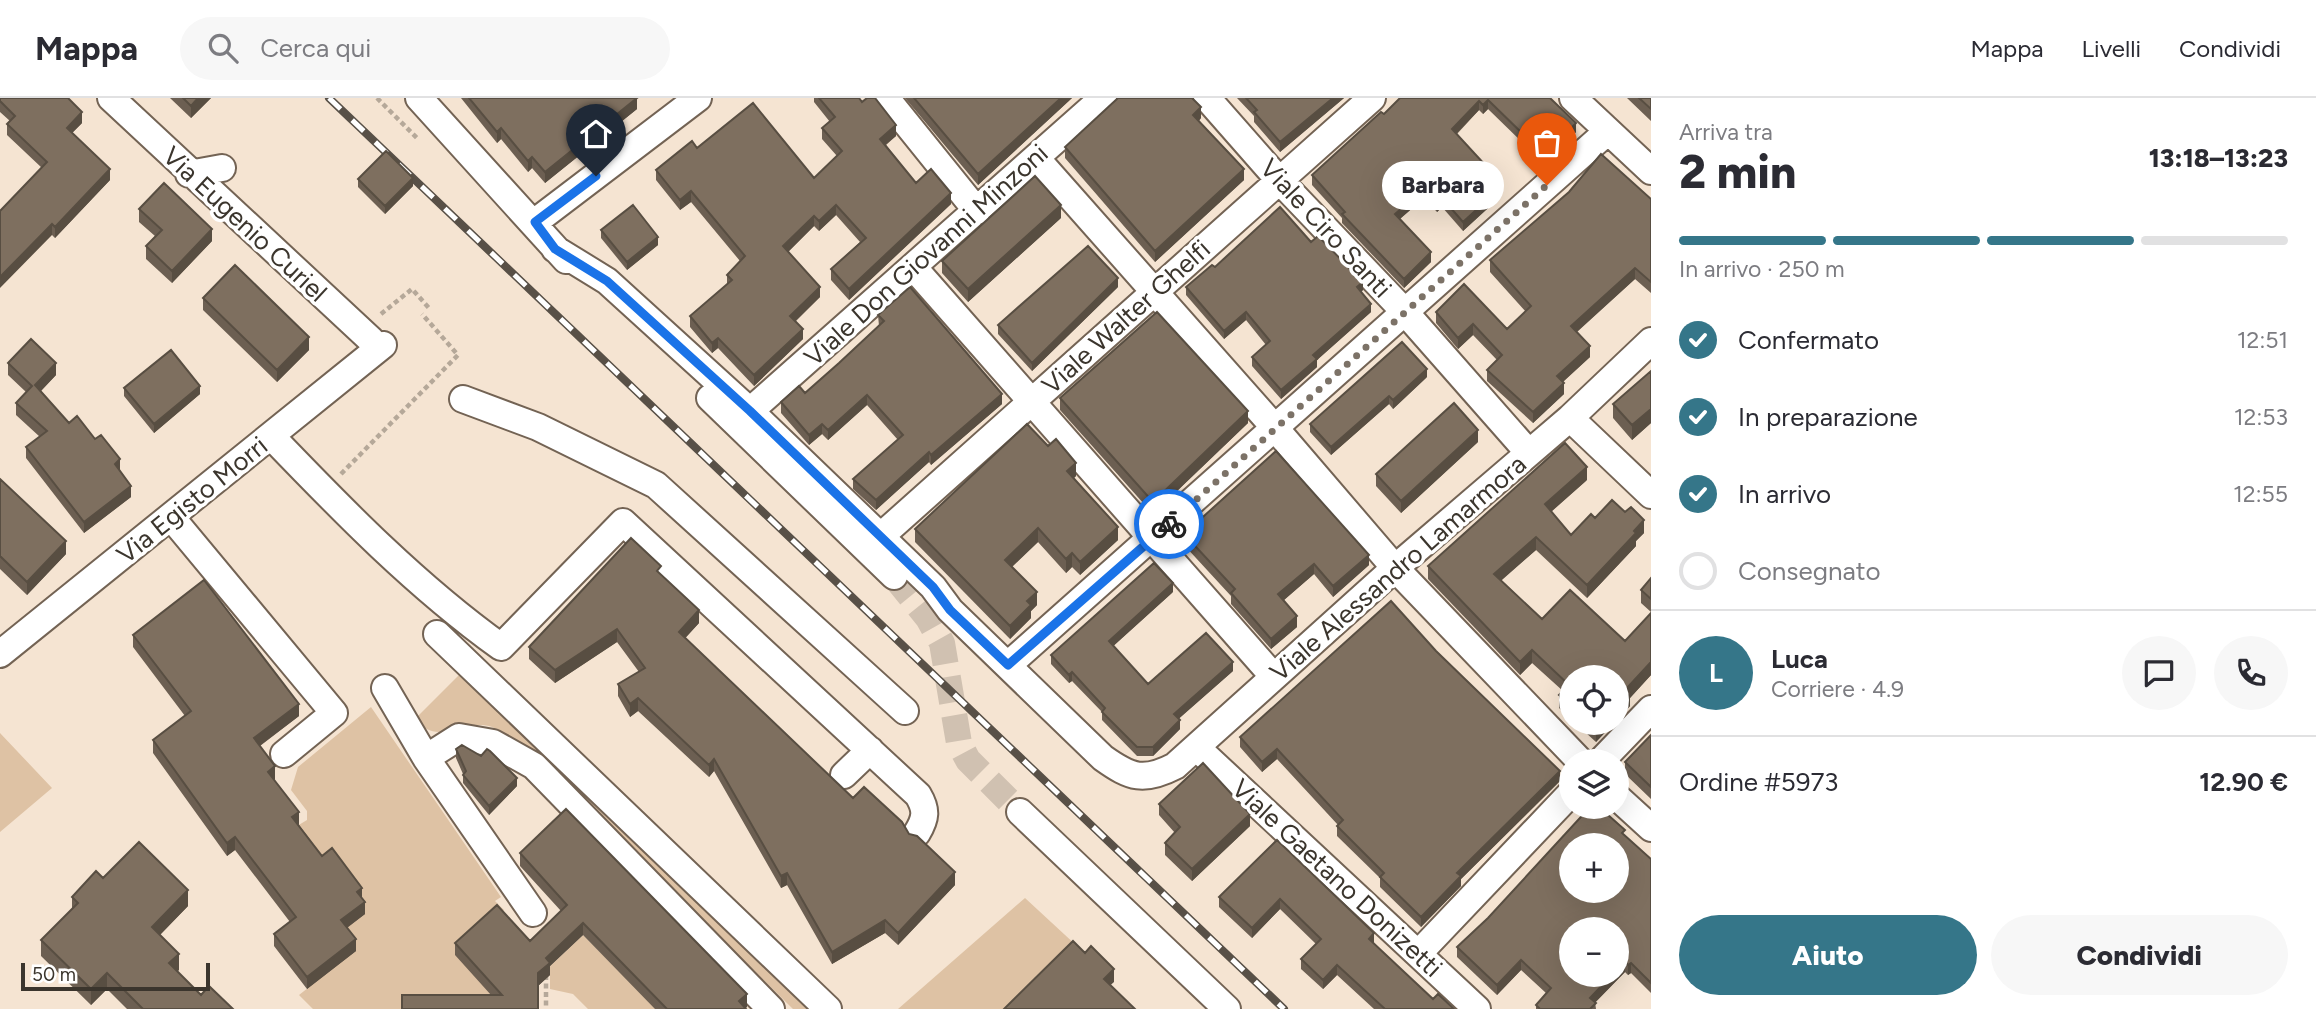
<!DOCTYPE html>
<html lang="it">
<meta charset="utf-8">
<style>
:root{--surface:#fff;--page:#f7f7f7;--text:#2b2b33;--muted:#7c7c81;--line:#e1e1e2;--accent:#357689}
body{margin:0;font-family:Figtree,sans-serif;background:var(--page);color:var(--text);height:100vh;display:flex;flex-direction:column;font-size:26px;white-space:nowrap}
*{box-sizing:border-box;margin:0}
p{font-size:23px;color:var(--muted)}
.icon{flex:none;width:38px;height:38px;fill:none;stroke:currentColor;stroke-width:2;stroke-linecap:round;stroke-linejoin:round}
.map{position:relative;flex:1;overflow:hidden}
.details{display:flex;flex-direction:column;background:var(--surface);width:665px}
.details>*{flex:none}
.fabs{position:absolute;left:1559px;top:567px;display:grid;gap:14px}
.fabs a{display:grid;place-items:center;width:70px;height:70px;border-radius:50%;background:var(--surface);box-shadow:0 7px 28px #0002;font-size:35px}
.scale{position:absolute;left:21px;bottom:18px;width:189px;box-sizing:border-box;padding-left:7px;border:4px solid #3b352d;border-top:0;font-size:19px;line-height:24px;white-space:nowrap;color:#3b352d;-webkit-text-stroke:5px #fff;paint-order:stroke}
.pin{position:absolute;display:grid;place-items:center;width:60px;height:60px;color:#fff;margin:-72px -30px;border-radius:50% 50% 50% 0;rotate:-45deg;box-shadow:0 0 7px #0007}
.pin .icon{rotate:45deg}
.courier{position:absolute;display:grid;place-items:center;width:70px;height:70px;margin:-35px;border:5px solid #1a73e8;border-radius:50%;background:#fff;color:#222;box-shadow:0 2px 9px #0007}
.bubble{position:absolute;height:49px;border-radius:24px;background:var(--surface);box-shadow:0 7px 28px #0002;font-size:23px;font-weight:800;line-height:49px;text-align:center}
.summary em{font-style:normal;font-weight:800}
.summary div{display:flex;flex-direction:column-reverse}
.summary{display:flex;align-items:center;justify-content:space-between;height:119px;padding:0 28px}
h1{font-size:46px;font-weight:800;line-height:52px}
.bar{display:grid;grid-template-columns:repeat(4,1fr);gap:10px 7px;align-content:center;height:84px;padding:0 28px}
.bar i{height:9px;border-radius:5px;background:var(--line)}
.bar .selected{background:var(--accent)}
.bar p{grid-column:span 4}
.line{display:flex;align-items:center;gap:18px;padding:0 28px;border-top:2px solid var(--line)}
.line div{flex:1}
.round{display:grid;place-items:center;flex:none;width:74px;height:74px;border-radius:37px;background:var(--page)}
ol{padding:0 28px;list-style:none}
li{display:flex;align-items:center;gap:21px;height:77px}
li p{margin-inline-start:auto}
li .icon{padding:7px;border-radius:50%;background:var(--accent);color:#fff;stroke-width:4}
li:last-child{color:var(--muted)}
li i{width:38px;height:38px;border:4px solid var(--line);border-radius:50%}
.button{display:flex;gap:14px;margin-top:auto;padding:14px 28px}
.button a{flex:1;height:80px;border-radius:42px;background:var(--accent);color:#fff;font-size:28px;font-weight:800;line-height:80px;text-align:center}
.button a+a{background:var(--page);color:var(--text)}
header{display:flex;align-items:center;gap:42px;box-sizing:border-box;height:98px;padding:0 35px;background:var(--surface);border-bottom:2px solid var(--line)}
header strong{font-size:33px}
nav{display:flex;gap:38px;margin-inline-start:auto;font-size:24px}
.search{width:490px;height:63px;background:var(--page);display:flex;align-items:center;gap:18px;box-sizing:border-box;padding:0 24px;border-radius:38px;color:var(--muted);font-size:26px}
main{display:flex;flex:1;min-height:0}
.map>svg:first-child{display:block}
.green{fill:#dec2a4}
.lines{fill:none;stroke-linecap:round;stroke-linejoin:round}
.minor-tunnel{stroke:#d0c1b1;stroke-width:26;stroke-dasharray:26 13;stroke-linecap:butt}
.minor-casing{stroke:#736354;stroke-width:30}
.path{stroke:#b5a899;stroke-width:4.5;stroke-dasharray:5 3.5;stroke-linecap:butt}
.minor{stroke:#fff;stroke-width:26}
.rail-casing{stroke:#585047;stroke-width:8}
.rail{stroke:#fff;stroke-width:5;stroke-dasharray:16;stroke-linecap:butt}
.wall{fill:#6c5f52}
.shaded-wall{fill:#584e42}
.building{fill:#7e6f5f;stroke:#584e42;stroke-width:2;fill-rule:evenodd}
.done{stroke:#7c7267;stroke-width:7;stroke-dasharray:0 12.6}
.route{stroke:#1a73e8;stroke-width:9}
.labels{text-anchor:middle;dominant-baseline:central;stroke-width:7;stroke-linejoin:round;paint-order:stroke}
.street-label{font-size:26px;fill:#3b352d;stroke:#fff}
</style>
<header>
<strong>Mappa</strong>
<div class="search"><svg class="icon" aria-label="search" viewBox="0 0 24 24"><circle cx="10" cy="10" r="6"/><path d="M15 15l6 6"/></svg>Cerca qui</div>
<nav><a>Mappa</a><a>Livelli</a><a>Condividi</a></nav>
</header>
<main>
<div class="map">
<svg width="1651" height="911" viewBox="0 0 1651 911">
<rect width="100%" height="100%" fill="#f5e4d2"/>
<path class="green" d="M463,573L818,911H793L530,653C518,646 505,634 492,629C465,619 435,651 416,620Z
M371,609L501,799L495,803L504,812L497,819L492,898L402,911H313L299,897L355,853L322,770L292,731L307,722V713L291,692L298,669Z
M0,635L52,690L0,734Z
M1025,800L1091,861L1037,911H898Z
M583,837L656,911H588L573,896L550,891V877L546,872Z"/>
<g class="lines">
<path class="minor-tunnel" d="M894,478L928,520L942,545L959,645L968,662L1020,714"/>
<defs>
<path id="minor" d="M111,0L371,242L375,253
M419,0L566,162
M886,0L977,113
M1207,0L1279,82L1404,213L1529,355
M1573,0L1651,73
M1036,60L1275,330L1395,470L1580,663
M189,76L222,70
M535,124L698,0
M555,151L607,183L750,313L933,489L950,512L1103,660C1131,680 1144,684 1175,668L1395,470L1570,320L1651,243
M914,170L1274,579
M710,300L894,478
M463,301L538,329L656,387L905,613
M750,313L1103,0
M1570,320L1651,397
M271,338C343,413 416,488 501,549L623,424L918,697C927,712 926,720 917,735
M171,419L334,615L284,656
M881,438L1372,0
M437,536L828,911
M0,556L383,247
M1008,567L1608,33
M385,590L426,660L533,815
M1196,649L1477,911
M426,660L459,639L493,645L534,668L771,911
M1601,663L1651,611
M844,677L870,652
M1617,699L1651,730
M1020,714L1227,911
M1418,856L1572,694"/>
</defs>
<use href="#minor" class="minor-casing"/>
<path class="path" d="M377,0L418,41
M381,216L412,191L429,210
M341,376L458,257L422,216
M546,877V911"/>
<use href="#minor" class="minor"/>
<defs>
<path id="rail" d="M329,0L1284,911"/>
</defs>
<use href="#rail" class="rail-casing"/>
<use href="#rail" class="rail"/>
</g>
<path class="wall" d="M0,0L82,25L72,35L110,82L55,140L52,137L42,70L7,37V26L10,23L0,14Z
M170,0H211L191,20Z
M461,0H637V11L545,85L532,70L528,74L501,41L497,45Z
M814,0H859L896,38L886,47L916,85L951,106L849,202L831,182V171L860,144L836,117L819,133L814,128L788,154L820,199L796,223L803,241L754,288L718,250L712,255L690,229V218L727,186V177L740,163L691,104L680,112L656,82V72L697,50L814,80L837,58L822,41V30L830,24L814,4Z
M905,0H1072L978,87Z
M1237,0H1344L1280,54L1254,24V18Z
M1400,0H1550L1576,34L1551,61L1531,43L1526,48L1488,11L1483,16L1479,12L1457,36L1487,77L1499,100L1463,133L1442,109L1437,114L1424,100L1400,121L1431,164L1404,190L1342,125V120L1312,87V77L1384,16Z
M1627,0H1651V23Z
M1201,20L1199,23L1244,82L1155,164L1065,60V49Z
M358,81L413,88L385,116L358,89Z
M1651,101V195L1635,181L1577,234L1590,259L1563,284L1564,296L1533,325L1487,283V272L1497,262L1473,237L1458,251L1436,225V214L1507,231L1526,214L1490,174V162Z
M139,111L212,143L172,185L146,161V148L155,138L139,124Z
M1061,120L968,204L942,175V163Z
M601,132L658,147L627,172L601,140Z
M1311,144L1363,192L1361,194L1371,214L1317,262V269L1281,301L1252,268V259L1266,247L1246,222L1224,241L1186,197V189L1215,169Z
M1118,189L1032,273L998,236V227Z
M203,200L309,252L277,284L203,212Z
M878,217L1002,306L931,367L929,364L876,412L853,391V381L898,342L867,307L828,342L822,336L809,347L781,315V304L805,295L839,265L879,228Z
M8,265L56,277L41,293L69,325L120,373L131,399L84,435L26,360V349L40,339L16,317V305L26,294L8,277Z
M1651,273V325L1632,342L1613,320V306Z
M1427,279L1393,311L1389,306L1331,357L1310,334V326Z
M124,290L200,296L154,335L124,298Z
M1060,300L1248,325L1153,416L1060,312Z
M1478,344L1401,415L1376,388V376Z
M1048,348L1076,378L1074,380L1118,442L1080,477L1072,469L1066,475L1038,444L1012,469L1037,507L1031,513V520L1010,541L915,444V431Z
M0,381L66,456L27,497L0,471Z
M1587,382L1551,414L1571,437L1595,420L1644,435L1636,443V448L1587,500L1536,452L1501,482L1542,521L1625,543L1651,515V577L1630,600V608L1617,622V579H1572V621L1559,610V597L1563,593L1532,565L1520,577L1428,481V468Z
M1184,436L1369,467L1333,499L1314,476L1283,503L1297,529L1271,551L1231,506V498L1184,447Z
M661,477L699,525L685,540L853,700L909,736L955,787L898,847L885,835L832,866L787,787L781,790L714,673L709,679L638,613L630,619L618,598V586L639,574L617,544L555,585L529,561V549Z
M1651,480V514L1641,505V492Z
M1173,494L1113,548L1148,586L1233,573L1178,621L1180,631L1153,658H1137L1102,622V614L1072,583L1069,585L1051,566V557Z
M133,537L299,618L260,648L275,681L274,682L299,727L322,758L362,800L365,816L347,830L356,853L307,891L274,848V836L290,824L235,752L227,758L153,655V642L185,618L133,549Z
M1436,553L1560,683L1461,781V788L1421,829L1380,789V780L1337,738V728L1338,727L1277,661L1262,674L1240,649V639Z
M1575,625H1614L1596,644Z
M1651,637V701L1625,676V664Z
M456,651L517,688L489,717L463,685V676L456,660Z
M1159,706L1250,728L1192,783L1165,757V745L1175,735L1159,717Z
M1625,738L1651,761V895L1631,875L1628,877L1625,874L1595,904L1596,911H1536V907L1546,895L1521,872L1497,897L1457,859V849Z
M1277,742L1374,845L1373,846L1433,901L1454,911H1374L1337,877L1323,891L1301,871V861L1316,846L1280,811L1252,840L1219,809V799Z
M520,755L747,909L745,910L746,911H655L583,837L550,868V877L538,888V911L491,897L455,857V845L530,843L561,813L520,768Z
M103,780L188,808L160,837L179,872L177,873L201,897L233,911H127L107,891L91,907L41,858V842L72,811V799Z"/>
<path class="shaded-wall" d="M198,0H211L191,20V8Z
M637,0V11L545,85V74Z
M1061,0H1072L978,87V76Z
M1333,0H1344L1280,54V44Z
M1488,2V11L1483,16V7Z
M1479,3V12L1452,40V31Z
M1201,9V20L1193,28V17Z
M82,14V25L67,40V30Z
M1576,25V34L1551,61V52Z
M896,27V38L880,51V41Z
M501,30V41L497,45V34Z
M1531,34V43L1526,48V39Z
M532,59V70L528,74V63Z
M110,71V82L55,140V129Z
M1244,71V82L1155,164V153Z
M413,80V88L385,116V108Z
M1424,91V100L1395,125V116Z
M1499,91V100L1463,133V124Z
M691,93V104L680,112V102Z
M951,95V106L849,202V191Z
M1442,100V109L1437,114V105Z
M836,107V117L819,133V123Z
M1061,107V120L968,204V191Z
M814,118V128L783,159V148Z
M52,126V137L0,190V179Z
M212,131V143L172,185V173Z
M658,139V147L627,172V164Z
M1431,154V164L1404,190V181Z
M1635,170V181L1571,239V228Z
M1118,180V189L1032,273V265Z
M1363,184V192L1357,197V189Z
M820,189V199L790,228V218Z
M1371,206V214L1317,262V269L1281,301V292L1313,257Z
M1246,214V222L1224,241V233Z
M1473,226V237L1458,251V240Z
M803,231V241L754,288V277Z
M309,239V252L277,284V272Z
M718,240V250L712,255V245Z
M1590,248V259L1557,289V278Z
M56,265V277L35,299V287Z
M1427,271V279L1393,311V302Z
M1564,285V296L1533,325V314Z
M200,288V296L154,335V326Z
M1002,296V306L931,367V357Z
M867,297V307L828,342V332Z
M1389,298V306L1331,357V349Z
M1651,311V325L1632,342V327Z
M1248,313V325L1153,416V404Z
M822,326V336L809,347V337Z
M1478,332V344L1401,415V403Z
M929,354V364L876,412V402Z
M120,361V373L115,366Z
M1076,365V378L1067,386V373Z
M1587,369V382L1545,419V406Z
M131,388V399L84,435V424Z
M1644,422V435L1636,443V448L1587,500V487Z
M1118,429V442L1080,477V464Z
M1038,430V444L1005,475V462Z
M1536,439V452L1494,489V476Z
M66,443V456L27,497V484Z
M1072,455V469L1066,475V461Z
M1369,457V467L1333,499V488Z
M1314,466V476L1278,507V496Z
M1173,485V494L1109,552V543Z
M1037,494V507L1031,513V520L1010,541V528L1027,503Z
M699,512V525L679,547V534Z
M1297,518V529L1271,551V541Z
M617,531V544L555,585V572Z
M1532,552V565L1520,577V564Z
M1233,564V573L1174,625V616Z
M1651,564V577L1630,600V608L1617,622V609L1626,591Z
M1072,574V583L1069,585V577Z
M638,600V613L630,619V606Z
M299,606V618L254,652V640Z
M1180,622V631L1153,658V649Z
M1602,625H1614L1596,644V631Z
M1277,651V661L1262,674V664Z
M714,661V673L709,679V667Z
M275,668V681L268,687V674Z
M1560,673V683L1461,781V788L1421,829V819L1457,775Z
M517,680V688L489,717V708Z
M299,714V727L292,719Z
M1250,716V728L1192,783V771Z
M235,739V752L227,758V745Z
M955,774V787L898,847V835Z
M787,775V787L781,790V778Z
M362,790V802L357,794Z
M188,792V808L152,845V829Z
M1280,801V811L1252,840V830Z
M365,804V816L341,834V822Z
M885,822V835L832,866V854Z
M583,825V837L550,868V877L538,888V875L546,860Z
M1374,835V845L1369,851V841Z
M356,841V853L307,891V879Z
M179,856V872L169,881V865Z
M1521,862V872L1497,897V887Z
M1625,864V874L1590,910V900L1612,877H1617V872Z
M1631,865V875L1628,877V867Z
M1337,867V877L1323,891V882Z
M1114,871V884L1104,893V881Z
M107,875V891L91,907V891Z
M747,896V909L744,911L739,903Z"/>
<path class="building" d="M0,0H68L82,14L67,30L110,71L55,129L52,126L0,179V113L47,64L7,26L15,18L0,3Z
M183,0H198L191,8Z
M469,0H637L545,74L532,59L528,63L501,30L497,34Z
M819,0H859L862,4L867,0H875L896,27L880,41L916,85L931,71L951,95L849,191L831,171L866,140L836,107L819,123L814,118L783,148L820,189L790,218L803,231L754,277L718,240L712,245L690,218L732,182L727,177L745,158L691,93L680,102L656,72L692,43L697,50L753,5L814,80L842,53L822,30L835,19Z
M914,0H1061L978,76Z
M1118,0H1192L1201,9L1193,17L1244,71L1155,153L1065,49Z
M1246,0H1333L1280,44L1254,14L1257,12Z
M1400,0H1550L1576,25L1551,52L1531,34L1526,39L1488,2L1483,7L1479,3L1452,31L1487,69L1483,73L1499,91L1463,124L1442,100L1437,105L1424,91L1395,116L1431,154L1404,181L1342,116L1345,114L1312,77L1381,14L1384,16Z
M1639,0H1651V11Z
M386,53L413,80L385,108L358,81Z
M1601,56L1651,101V184L1635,170L1571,228L1590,248L1557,278L1564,285L1533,314L1487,272L1502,257L1473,226L1458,240L1436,214L1464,186L1507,231L1531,208L1490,162L1569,94Z
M1035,78L1061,107L968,191L942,163Z
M164,85L212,131L172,173L146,148L162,132L139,111Z
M633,107L658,139L627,164L601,132Z
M1280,109L1311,144L1318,138L1363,184L1357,189L1371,206L1313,257L1317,261L1281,292L1252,259L1270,243L1246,214L1224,233L1186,189L1212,167L1215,169Z
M1088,148L1118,180L1032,265L998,227Z
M235,167L309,239L277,272L203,200Z
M910,189L1002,296L931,357L929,354L876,402L853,381L903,337L867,297L828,332L822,326L809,337L781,304L799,288L805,295L839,265L884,223L878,217Z
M1157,214L1248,313L1153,404L1060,300Z
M31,241L56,265L35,287L69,325L77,318L95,341L101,337L120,361L115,366L131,388L84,424L26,349L47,333L16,305L32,288L8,265Z
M1402,244L1427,271L1393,302L1389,298L1331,349L1310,326Z
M171,252L200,288L154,326L124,290Z
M1651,273V311L1632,327L1613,306Z
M1454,305L1478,332L1401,403L1376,376Z
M1027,326L1048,348L1056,341L1076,365L1067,373L1118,429L1080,464L1072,455L1066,461L1038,430L1005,462L1037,494L1027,503L1031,507L1010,528L915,431Z
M1565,345L1587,369L1545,406L1571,437L1591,416L1595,420L1612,402L1625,414L1631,409L1644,422L1634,433L1636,435L1587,487L1536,439L1494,476L1542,521L1570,492L1625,543L1651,515V564L1626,591L1630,595L1617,609V579H1572V608L1559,597L1569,587L1532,552L1520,564L1428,468Z
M1276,353L1369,457L1333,488L1314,466L1278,496L1297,518L1271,541L1231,495L1235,491L1184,436Z
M0,381L66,443L27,484L0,458Z
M631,440L661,468L657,473L699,512L679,534L853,700L864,689L902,724L909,736L917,738L955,774L898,835L885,822L832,854L787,775L781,778L714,661L709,667L638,600L630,606L618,586L645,570L617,531L555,572L529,549Z
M1154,465L1173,485L1109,543L1148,586L1206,535L1233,564L1174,616L1180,622L1153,649H1137L1102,614L1105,610L1072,574L1069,577L1051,557Z
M1651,480V501L1641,492Z
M204,482L299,606L254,640L275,668L268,674L299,714L292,719L322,758L332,750L362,790L357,794L365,804L341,822L356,841L307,879L274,836L296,819L235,739L227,745L153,642L191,613L133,537Z
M1391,503L1436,553L1560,673L1457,775L1461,778L1421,819L1380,779L1384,775L1337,728L1343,722L1277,651L1262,664L1240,639Z
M1589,625H1602L1596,631Z
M1651,637V689L1625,664Z
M462,647L481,658L487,651L490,653L517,680L489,708L463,677L466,673L456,651Z
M1203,665L1250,716L1192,771L1165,745L1180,729L1159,706Z
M1590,709H1599L1625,732L1622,735L1651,761V885L1631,865L1628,867L1625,864L1617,872V831H1572V877H1612L1590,900L1596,905L1590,911H1540L1536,907L1551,890L1521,862L1497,887L1457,849L1488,820ZM1572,747H1617V793H1572Z
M566,711L747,896L739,903L746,911H667L583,825L546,860L550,865L538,875V911H402V897H502L455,845L497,807L530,843L567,807L520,755Z
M1277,742L1374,835L1369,841L1433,901L1438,896L1454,911H1385L1337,867L1323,882L1301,861L1321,841L1280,801L1252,830L1219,799Z
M139,744L188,792L152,829L179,856L169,865L201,897L209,888L233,911H143L107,875L91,891L41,842L78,805L72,799L96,773L103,780Z
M1073,843L1085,855L1091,848L1114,871L1104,881L1135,911H1004Z"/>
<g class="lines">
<path class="done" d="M1169,426L1547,87"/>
<path class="route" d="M596,78L535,124L555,151L607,183L750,313L933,489L950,512L1008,567L1169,426"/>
</g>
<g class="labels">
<g class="street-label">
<text transform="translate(245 126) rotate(43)">Via Eugenio Curiel</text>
<text transform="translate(1326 130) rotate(47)">Viale Ciro Santi</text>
<text transform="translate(926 157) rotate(-42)">Viale Don Giovanni Minzoni</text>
<text transform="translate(1126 219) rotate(-42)">Viale Walter Ghelfi</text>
<text transform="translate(192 402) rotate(-39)">Via Egisto Morri</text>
<text transform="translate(1398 470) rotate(-41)">Viale Alessandro Lamarmora</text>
<text transform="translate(1337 780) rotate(43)">Viale Gaetano Donizetti</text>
</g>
</g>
</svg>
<div class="fabs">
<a><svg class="icon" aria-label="locate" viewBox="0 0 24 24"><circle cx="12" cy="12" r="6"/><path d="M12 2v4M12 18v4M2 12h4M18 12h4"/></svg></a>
<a><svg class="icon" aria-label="layers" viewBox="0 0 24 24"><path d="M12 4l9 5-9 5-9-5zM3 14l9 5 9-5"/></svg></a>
<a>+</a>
<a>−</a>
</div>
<div class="scale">50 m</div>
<div class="pin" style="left:1547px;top:87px;background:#ea580c"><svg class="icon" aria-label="bag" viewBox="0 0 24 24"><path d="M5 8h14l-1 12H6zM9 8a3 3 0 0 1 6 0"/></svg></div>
<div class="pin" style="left:596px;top:78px;background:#1f2937"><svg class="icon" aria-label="home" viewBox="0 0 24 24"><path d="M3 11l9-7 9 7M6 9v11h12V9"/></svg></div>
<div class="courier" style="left:1169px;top:426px"><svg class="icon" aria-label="bike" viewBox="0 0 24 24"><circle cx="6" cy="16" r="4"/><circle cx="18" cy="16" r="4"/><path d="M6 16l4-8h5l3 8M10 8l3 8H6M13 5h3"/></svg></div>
<div class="bubble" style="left:1382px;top:63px;width:122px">Barbara</div>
</div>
<section class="details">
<div class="summary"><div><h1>2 min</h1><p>Arriva tra</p></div><em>13:18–13:23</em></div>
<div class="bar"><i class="selected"></i><i class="selected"></i><i class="selected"></i><i></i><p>In arrivo · 250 m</p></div>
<ol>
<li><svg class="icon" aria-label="check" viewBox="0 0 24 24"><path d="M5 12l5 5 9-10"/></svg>Confermato<p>12:51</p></li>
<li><svg class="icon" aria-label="check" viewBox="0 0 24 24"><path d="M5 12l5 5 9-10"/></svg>In preparazione<p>12:53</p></li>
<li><svg class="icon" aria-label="check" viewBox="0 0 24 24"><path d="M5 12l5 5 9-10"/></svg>In arrivo<p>12:55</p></li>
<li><i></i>Consegnato</li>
</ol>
<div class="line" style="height:126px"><b class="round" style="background:var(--accent);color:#fff">L</b><div><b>Luca</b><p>Corriere · 4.9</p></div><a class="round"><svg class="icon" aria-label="chat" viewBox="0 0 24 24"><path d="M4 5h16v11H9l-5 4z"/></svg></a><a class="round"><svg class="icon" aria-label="phone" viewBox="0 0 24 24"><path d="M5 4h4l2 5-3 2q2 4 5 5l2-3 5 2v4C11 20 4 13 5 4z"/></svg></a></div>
<div class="line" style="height:91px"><div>Ordine #5973</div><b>12.90 €</b></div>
<div class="button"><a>Aiuto</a><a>Condividi</a></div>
</section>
</main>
